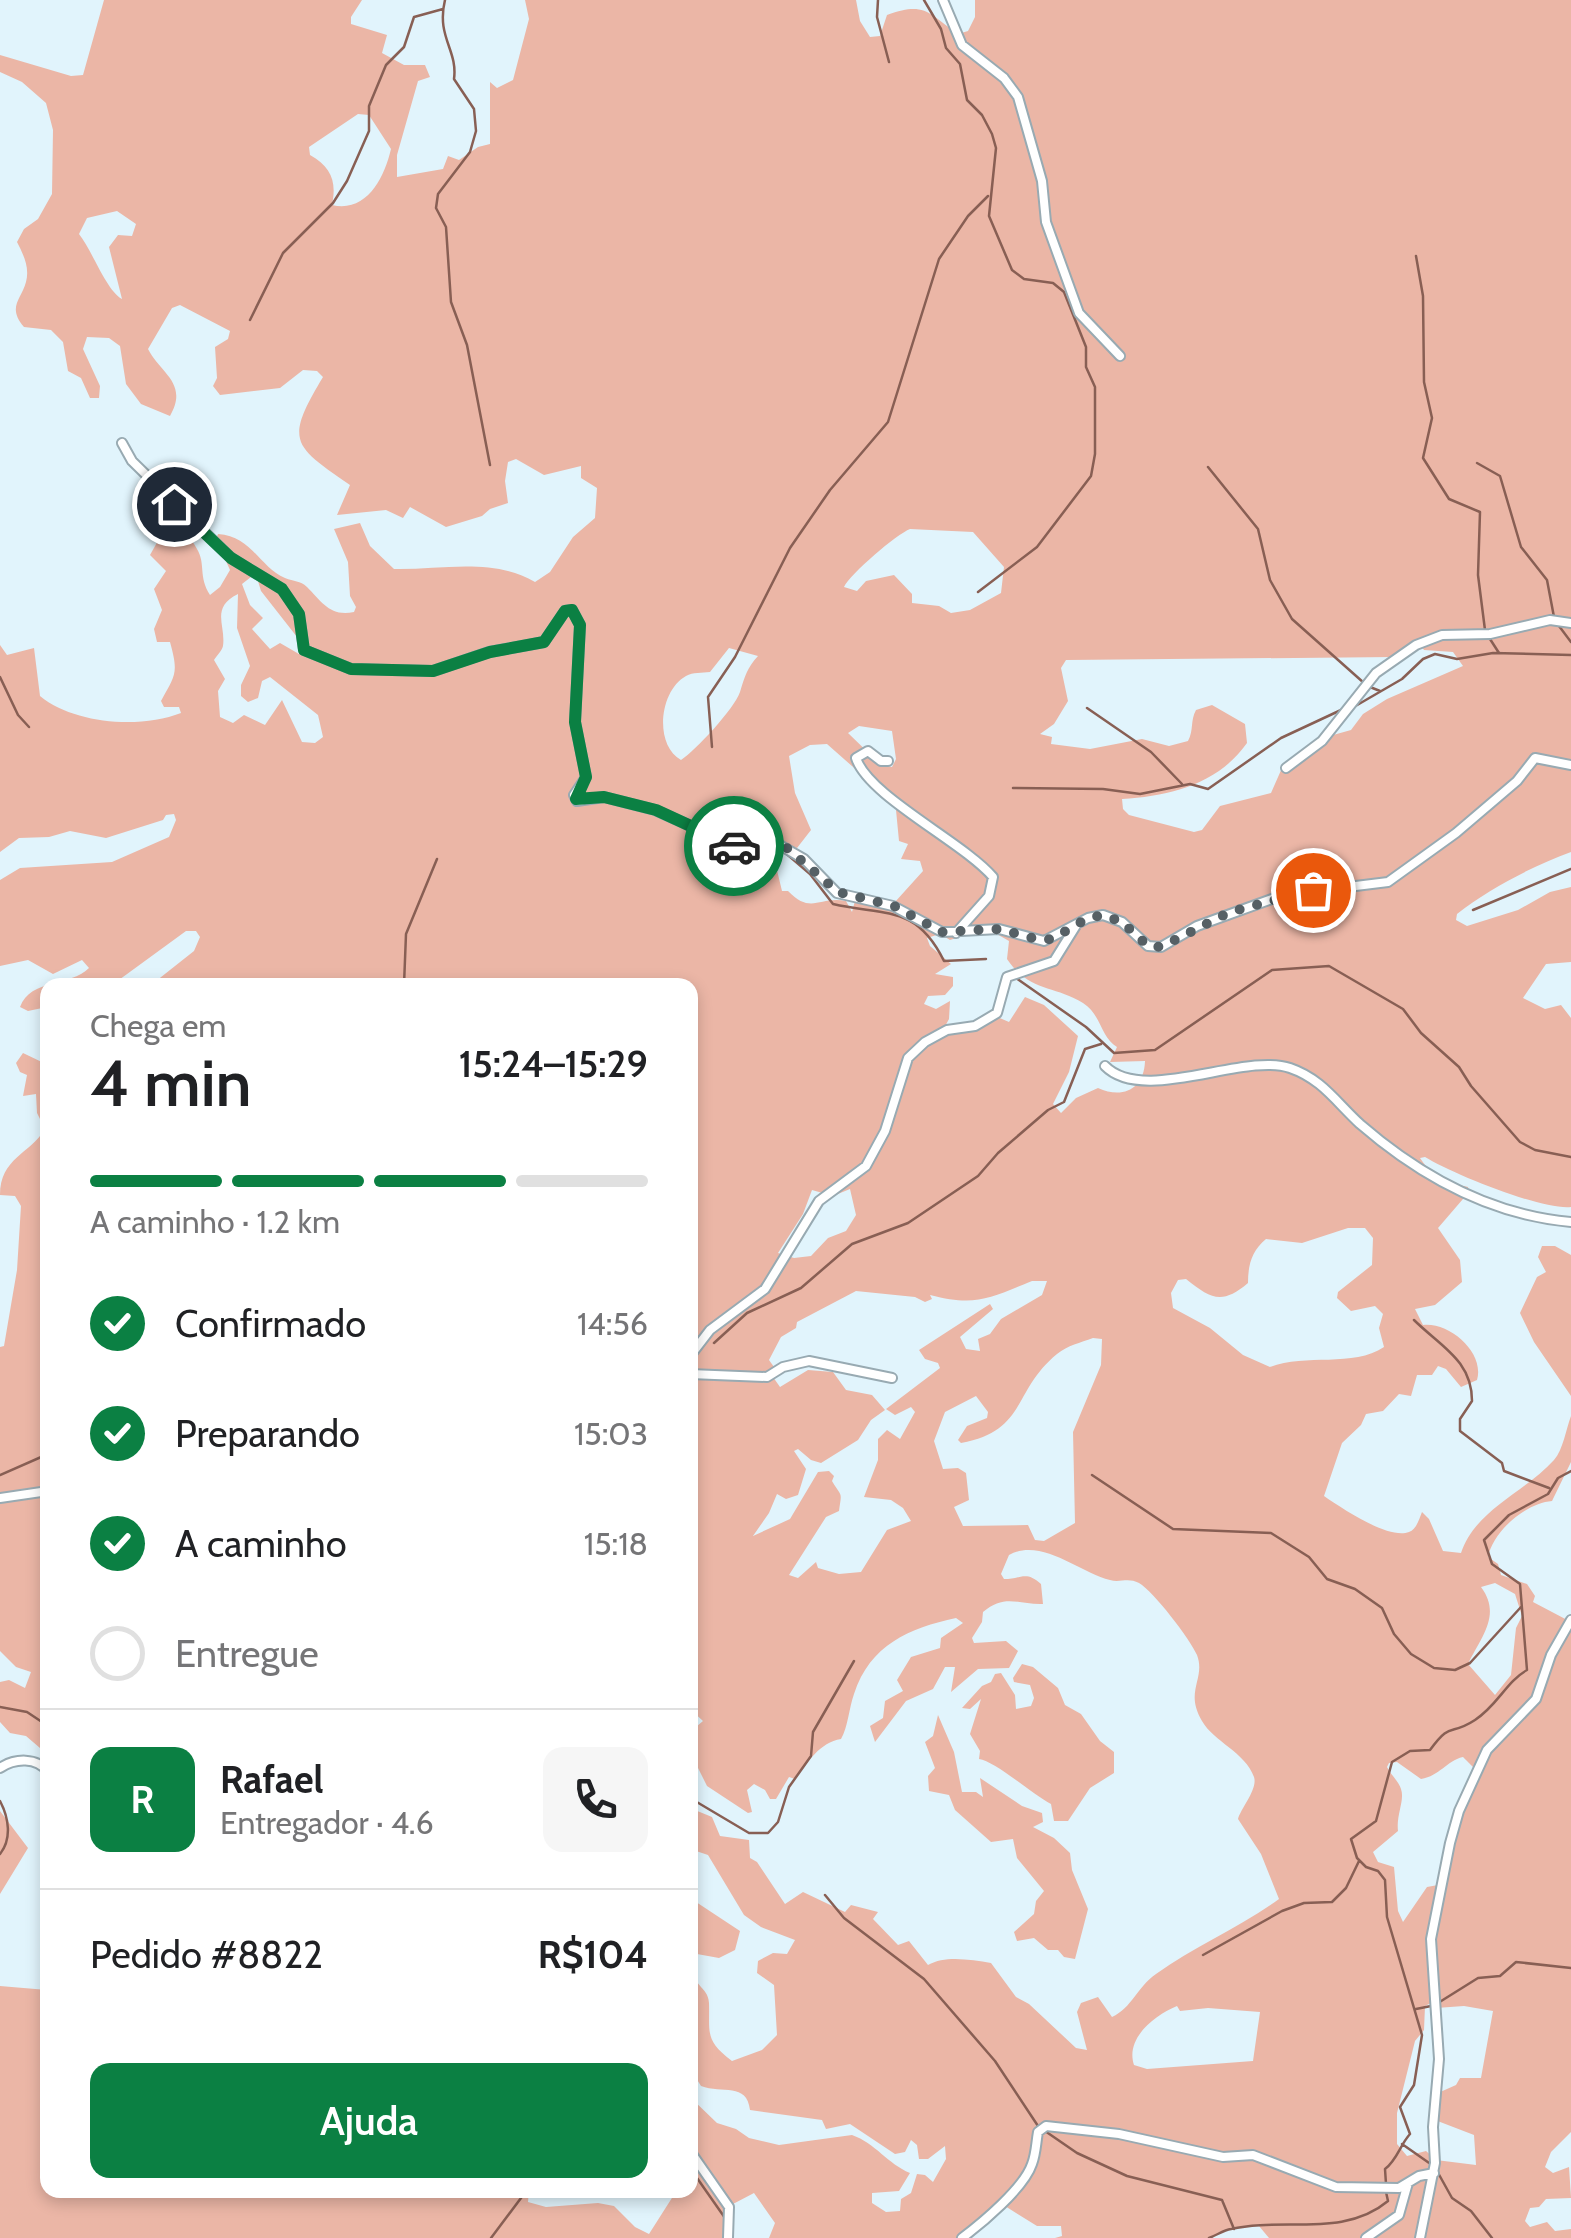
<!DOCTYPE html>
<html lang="pt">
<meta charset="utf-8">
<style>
:root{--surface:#fff;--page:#f6f6f6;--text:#202124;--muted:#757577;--line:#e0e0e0;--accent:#0b8043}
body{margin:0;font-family:Cabin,sans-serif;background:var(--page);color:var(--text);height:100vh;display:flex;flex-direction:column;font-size:38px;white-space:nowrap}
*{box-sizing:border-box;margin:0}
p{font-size:32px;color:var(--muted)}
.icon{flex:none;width:55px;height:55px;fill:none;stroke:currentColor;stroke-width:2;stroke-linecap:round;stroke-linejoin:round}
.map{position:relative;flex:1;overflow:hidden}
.drawer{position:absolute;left:40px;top:978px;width:658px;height:1220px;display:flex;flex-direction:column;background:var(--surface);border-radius:20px;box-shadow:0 5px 15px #0003}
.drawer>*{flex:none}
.pin{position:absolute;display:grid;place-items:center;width:85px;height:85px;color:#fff;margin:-42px;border:5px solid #fff;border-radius:50%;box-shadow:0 2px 10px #0007}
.courier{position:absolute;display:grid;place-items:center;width:100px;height:100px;margin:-50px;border:8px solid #0b8043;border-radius:50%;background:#fff;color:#222;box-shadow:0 2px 12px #0007}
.summary em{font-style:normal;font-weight:600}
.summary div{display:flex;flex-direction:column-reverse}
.summary{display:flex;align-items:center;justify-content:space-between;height:170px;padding:0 50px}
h1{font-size:65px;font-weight:600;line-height:75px}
.bar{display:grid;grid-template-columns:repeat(4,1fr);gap:15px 10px;align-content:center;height:120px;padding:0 50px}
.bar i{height:12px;border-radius:8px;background:var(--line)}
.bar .active{background:var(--accent)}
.bar p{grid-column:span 4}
.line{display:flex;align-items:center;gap:25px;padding:0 50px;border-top:2px solid var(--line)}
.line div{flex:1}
.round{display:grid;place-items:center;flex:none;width:105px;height:105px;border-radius:20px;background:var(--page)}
ol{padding:0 50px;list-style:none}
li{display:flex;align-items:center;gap:30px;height:110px}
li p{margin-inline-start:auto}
li .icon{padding:10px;border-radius:50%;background:var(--accent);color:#fff;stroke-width:4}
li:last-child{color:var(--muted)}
li i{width:55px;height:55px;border:5px solid var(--line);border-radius:50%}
.primary-button{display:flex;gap:20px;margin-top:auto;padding:20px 50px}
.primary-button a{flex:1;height:115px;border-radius:20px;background:var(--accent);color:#fff;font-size:40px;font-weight:600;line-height:115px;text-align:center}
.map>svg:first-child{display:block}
.green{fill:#ebb6a6;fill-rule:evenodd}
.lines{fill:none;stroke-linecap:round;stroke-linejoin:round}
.stream{stroke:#885f54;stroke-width:2.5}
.minor-casing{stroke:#98aab2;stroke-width:12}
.minor{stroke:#fff;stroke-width:8}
.done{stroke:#566065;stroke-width:10;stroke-dasharray:0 18}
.route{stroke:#0b8043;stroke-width:12}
</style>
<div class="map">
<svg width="1571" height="2238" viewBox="0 0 1571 2238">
<rect width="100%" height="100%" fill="#e1f4fc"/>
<path class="green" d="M104,0H362L351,17V24L387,35L382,53L404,65H425L430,77L418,81L397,155V177L443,169L448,156L459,160L478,147L490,144V82L497,88L513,80L529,19L525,0H856L860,21L870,37L880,36L887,15C925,1 928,13 958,34L968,31L975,17V0H1571V852C1531,867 1490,888 1457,914L1456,920L1467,926L1518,910L1550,892L1571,887V962L1546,964L1523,998L1545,1009L1561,1005L1571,1018V1207C1540,1210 1451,1173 1425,1157L1420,1158C1433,1178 1446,1182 1468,1187L1469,1192L1438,1228L1460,1260L1462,1282L1435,1305L1415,1309L1423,1325C1450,1322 1485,1353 1477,1380L1461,1387L1446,1369L1438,1366L1432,1375H1417L1411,1396L1399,1394L1383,1411L1366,1414L1361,1425L1342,1443L1324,1496C1343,1509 1389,1540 1409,1532C1417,1529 1419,1519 1422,1512L1429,1519L1443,1551L1461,1553C1475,1510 1524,1493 1554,1460C1563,1450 1566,1429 1571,1416V1462L1552,1501C1526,1503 1493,1531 1488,1557L1498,1564L1501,1575L1527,1584L1535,1596L1533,1602L1571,1622V2132L1551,2152L1545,2167L1553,2173L1569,2167L1571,2198L1546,2199L1539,2207L1530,2208L1525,2221L1530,2227L1547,2222L1555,2231L1571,2229V2238H1269L1259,2226C1241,2225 1227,2229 1211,2238H1055L1062,2236L1061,2226H1037L1005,2206L965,2238H769L775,2223L754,2193L733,2204L731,2238H0V1986L47,1990L48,2190H529L528,2202L546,2207L598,2203L614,2206L635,2227L649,2234L677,2190H690V2097L717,2123L736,2129L749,2138L779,2145L852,2135C875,2143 888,2164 910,2173L899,2191L872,2193V2203L886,2212L900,2211L901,2199L911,2193L917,2174L925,2175L933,2182L946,2159L945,2146L928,2159H919L917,2145L911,2140L905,2152L895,2154L850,2124L826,2129L822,2120L750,2110C747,2082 722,2094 701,2086L691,2070L690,1898L740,1931L735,1950L719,1958L697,1954L691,1958C690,1988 708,1985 709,2003C710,2032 704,2040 732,2061L762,2050L777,2035L774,1985L757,1973L758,1961L773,1953L787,1954L795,1940L761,1927L744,1915L708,1855L690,1849V1808L712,1817L720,1836L749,1840L750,1858L757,1862L785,1904L803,1892L845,1912L851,1905L878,1912L873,1919L898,1945L909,1941L928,1965C946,1955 971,1960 991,1963L1016,1997L1029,2004L1076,2048L1087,2050L1077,2012L1081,2003L1098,1997L1112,2017C1132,2008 1137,1987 1156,1974C1195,1946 1240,1927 1279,1899L1261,1854L1238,1819C1241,1808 1258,1789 1254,1777C1245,1752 1214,1742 1202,1721C1184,1691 1206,1679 1197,1655C1190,1639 1154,1592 1139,1583C1128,1577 1120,1583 1110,1580C1079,1572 1041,1537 1009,1555L1001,1574L1004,1579C1021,1579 1026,1570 1041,1584L1043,1604C1019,1605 1005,1593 983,1612L982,1622L972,1638L974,1643L1006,1641L1018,1651L1009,1668L978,1669L951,1692L955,1667H945L933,1689L906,1701L875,1742L870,1726L883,1718L885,1701L903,1691L897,1680L911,1657L940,1648L941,1638L963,1623L956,1618C909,1628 870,1645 854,1694C849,1708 848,1727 841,1739C820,1742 807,1763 795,1779L789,1777L776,1799H770L765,1790L754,1784L747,1790L752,1812L748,1813L707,1786L690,1752V1732L703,1721L690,1709V985H151L194,951L200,937L196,931H186L112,985H48L47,1007L28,1011L20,1007C31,978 70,987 89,968L82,960L53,974L28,960L0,966V880L20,868L112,862L169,837L176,820L174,814L166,815L163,820L106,838L70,831L49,837L19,838L0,852V645L7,655L34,648L40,696C74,724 140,729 181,713L179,707H164L161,701C175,675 179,674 170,642H157L154,629L162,610L154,589L166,571L150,555L159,539L161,521L150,506L163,505C174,520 188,532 197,549C206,564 198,576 210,595L220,587L230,570L216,539L218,534C252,536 260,568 285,578C294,582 300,580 307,587C322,602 330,617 354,612L356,607L350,596L348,562L334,529L360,523L370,546L394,569C440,570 493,557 535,582L550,572L573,537L595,518L597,488L581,478V466L544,475L516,459L508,462L505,481L508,503L490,509L482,516L446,527L410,507L403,518L386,510L337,515L350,485C293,445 284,442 323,377L317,371L303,370L280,388L220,395L213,386L217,378L215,347L228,339L230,331L180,305L172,308L148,349C160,373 189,383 170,416L141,404L126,384L120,346L109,338L87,337L83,349L100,386L99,398H90L81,378L68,371L63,342L51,330L24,327C7,307 21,300 26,282C30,267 23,254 17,242L24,229L38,219L52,194L53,130L46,103L22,82L0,72V55L71,76L83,75ZM358,114L369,115L391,149C384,179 366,213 332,205C337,181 331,167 310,155L309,147ZM117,211L136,224L132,236L118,235L109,247L122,299C106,290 93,252 79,234L87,218ZM910,529L973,532L1004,567L1001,593L970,610L951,613L939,606L912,603V594L894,575L866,581L857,591L844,587C850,574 897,534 910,529ZM251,577L257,578L261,591L308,651L299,654L280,643L270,649L252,629L263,618L250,605L242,584ZM238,594L237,628L250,666L241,685V696L248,702L258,698L262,681L270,677L318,715L323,737L315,743L302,742L282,700L265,725L244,715L233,723L220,717L218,691L225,679L214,660C217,655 222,651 223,646C226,625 210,608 238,594ZM1413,640L1418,641L1424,650L1453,652L1463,666L1387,699L1363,714L1351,730L1326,737L1316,752L1282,768L1271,793L1220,806L1202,830L1194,832L1129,815L1123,809L1122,799C1171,796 1218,784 1247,743L1245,724L1212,705L1196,710C1190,721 1194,730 1188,741L1169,746L1142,739L1090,749L1051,744L1052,737L1040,734L1054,724L1068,701L1061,668L1066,660L1394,657ZM729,648L758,656C747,668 745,676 740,692C734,709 696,750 681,760C654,745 659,691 686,676C693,672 702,673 710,672ZM859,726L892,731L896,759L892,767L880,764L848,733ZM827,744L878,789L902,802L896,810L899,841L908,844L901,859L920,861L923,871L895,902L869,897L855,901L852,912L846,901C819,896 811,915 788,891H782L774,858L760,850L766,839L797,848L811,830L795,793L789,756L810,745ZM995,933L1009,941L1007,959C1029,992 1054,985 1083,1003C1101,1014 1101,1038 1117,1047L1110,1062L1145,1061C1144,1090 1122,1099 1098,1088L1076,1098L1061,1113L1053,1104L1069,1072L1078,1036L1044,1005L1025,997L1009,1022L995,1016L976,1030H943L949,1019L950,1001L936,1009L924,1004L928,996L945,995L953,986V977L935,974L951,964L930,946L927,938L940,934L950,940L969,934ZM850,1189L856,1215L846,1231L828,1238L811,1256L794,1258L778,1253L803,1214L812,1190L833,1196ZM1348,1228H1365L1373,1238L1372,1265L1338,1292L1337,1298L1351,1311L1375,1306L1383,1314L1379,1328L1384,1347C1353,1368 1306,1353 1270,1367L1243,1355L1210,1328L1173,1308L1171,1293L1178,1280L1186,1279C1211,1299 1222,1305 1248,1283C1248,1264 1252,1251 1266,1239L1302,1243ZM1032,1281H1047L1042,1295L1001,1319L990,1334L978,1339L980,1351L966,1349L960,1337L993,1309L990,1304L919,1350L925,1359L938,1363L940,1368L886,1409L895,1415L911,1407L915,1412L900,1439L887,1430L878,1439V1460L864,1497L891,1500L903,1508L911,1521L887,1530L861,1572L839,1574L818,1568L816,1562L798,1578L789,1575L826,1517L839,1511C842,1490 842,1498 832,1481L834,1476L829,1471L818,1472L790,1519L753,1536L769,1513L777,1494L786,1499L798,1495L806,1469L794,1451L798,1449L811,1460L821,1463L858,1440L871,1420L885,1410L872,1395L846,1390L833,1372L808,1370L780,1387L773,1377L774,1367L769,1360L781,1337L796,1328L797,1322L856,1291L915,1297L925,1302L932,1299L930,1295C976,1307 990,1298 1032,1281ZM1093,1338L1102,1339L1101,1365L1073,1432L1075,1523L1044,1541L1035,1540L1028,1525L963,1526L954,1507L969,1500L966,1473L958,1468L943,1469L934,1441L945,1412L976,1396L988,1412L987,1418L967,1426L958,1440L961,1443C1027,1431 1012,1391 1057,1354C1068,1345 1080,1343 1093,1338ZM1495,1583L1515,1594L1522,1616L1516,1628L1511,1675L1495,1695L1468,1664C1481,1637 1502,1615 1481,1587ZM1463,1757L1474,1768L1451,1828L1438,1885L1427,1887L1403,1922L1398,1911L1394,1867L1378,1862L1373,1852L1398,1831C1396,1815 1405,1800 1401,1789C1399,1782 1391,1775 1387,1767L1389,1763L1397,1762L1421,1779C1440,1776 1446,1761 1463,1757ZM1431,2003L1436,2008L1464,2006L1493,2011L1481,2078H1460L1456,2085L1438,2093L1435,2120L1474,2135L1476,2165L1436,2160L1426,2151L1407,2156L1397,2144V2113L1415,2041L1424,2030L1425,2006ZM1177,2006L1180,2011L1208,2008L1260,2012L1253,2061L1147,2069L1134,2065C1125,2038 1155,2015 1177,2006Z
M23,1053L48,1065L47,1754L26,1736L10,1733L0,1722V1682L9,1680L25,1688L31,1672L16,1667L0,1651V1347L4,1346L17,1270L21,1206L15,1196L0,1195C0,1158 30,1154 45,1129L37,1113L36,1094L23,1096L27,1075L20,1072L16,1063Z
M1542,1246H1555L1571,1255V1396L1534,1342L1520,1313L1537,1277L1546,1272L1538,1257Z
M1022,1664L1033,1667L1058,1688L1065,1705L1081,1714L1100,1741L1114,1752V1773L1090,1788L1068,1821H1054L1051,1804C1032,1794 995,1761 979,1759L980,1751L970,1734L981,1699L970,1709L962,1708L982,1686L991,1682L995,1674L1001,1673L1015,1695L1016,1709L1031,1706L1034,1698L1030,1685L1014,1682L1013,1678Z
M938,1715L954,1752L962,1792H976L983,1797L980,1778L1022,1806L1042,1813L1043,1822L1033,1827L1054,1838L1070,1853L1072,1870L1088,1909L1075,1959L1064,1957L1058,1950H1048L1034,1938L1017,1941L1014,1932L1034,1914L1036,1901L1044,1891L1017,1858L1013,1839L991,1842L955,1810L949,1795L929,1791L928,1776L935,1768L925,1742L933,1736Z
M0,1811L28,1848L0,1894Z"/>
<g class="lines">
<path class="stream" d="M445,0C436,37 458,50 454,79L474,109L476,131L470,152L438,194L436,208L446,227L451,302L467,345L490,465
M878,0L877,17L889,62
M924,0L941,29L946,48L960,64L967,100L982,115L992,134L996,148L989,216L1012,270L1024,279L1053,283L1064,292L1086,347V367L1095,387V454L1091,476L1037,547L978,592
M1416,256L1423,296L1424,382L1432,418L1423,458L1449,499L1480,512L1478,575L1485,630
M250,320L283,253L333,203L347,181L369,131V106L386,65L404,47L414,17L443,9
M1477,463L1500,476L1521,547L1547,580L1554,617
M1208,467L1258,529L1270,580L1292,619L1364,683
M1559,626L1571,642
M1490,639L1499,653
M0,677L18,715L29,727
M1370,687L1380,691
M1087,708L1151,752L1182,784
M1352,708L1402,679L1423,659L1435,654L1457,659L1493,653L1571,655
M712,747L708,697L735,657L790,548L830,490L888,422L939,259L968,216L988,196
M1013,788L1103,789L1140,794L1190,784L1208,789L1281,738L1341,710
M753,824L771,840
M782,850L810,874L833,904C885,916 916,904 944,961L986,959
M1473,910L1571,869
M1016,978L1086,1027L1114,1053L1155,1050L1272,970L1329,966L1403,1009L1421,1033L1459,1067L1471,1086L1520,1142L1535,1150L1571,1157
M404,985L406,934L437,859
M1414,1320C1440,1346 1472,1360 1472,1401L1460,1419V1431L1502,1463L1504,1471L1549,1488
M714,1343L747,1313L801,1288L852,1244L908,1223L978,1176L998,1153L1048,1110L1064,1102L1085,1049L1101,1044
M0,1475L48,1454
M1092,1475L1173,1529L1271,1533L1309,1557L1327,1579L1355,1589L1382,1608L1394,1634L1411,1654L1434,1668L1455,1670L1470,1663L1521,1607
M0,1707L27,1712L48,1726
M690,1798L749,1833H768L778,1822L789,1787L811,1756L813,1732L854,1661
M0,1801C9,1818 12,1839 0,1854
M825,1895L844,1918L924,1979L995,2061L1038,2126
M1203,1955L1282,1911L1304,1903L1332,1902L1346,1888L1359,1861
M1438,2003L1478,1978L1500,1976L1516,1962L1571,1968
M1416,2009L1431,2006
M1045,2131L1077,2153L1127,2176L1222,2200L1234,2229
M1402,2144L1432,2165
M690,2168L725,2218
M1437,2171L1452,2198L1471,2211L1492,2238
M1386,2184L1385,2169C1397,2160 1400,2145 1410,2134L1400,2107L1414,2085L1422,2035L1387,1917L1385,1880L1378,1871L1366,1867L1357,1858L1351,1839L1376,1821L1392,1762L1410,1751L1430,1750C1452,1720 1449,1737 1475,1720C1498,1705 1506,1682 1527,1670L1520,1584L1492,1564L1484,1540L1509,1515L1548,1494L1558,1478L1571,1471
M491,2238L527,2190
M1209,2238C1217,2235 1224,2230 1231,2229C1283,2217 1344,2238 1388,2201L1386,2192"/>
<defs>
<path id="minor" d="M943,0L962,45L1004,78L1018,97L1042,181L1046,222L1079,313L1120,356
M122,443L132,461L231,558L282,589L299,614L304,650L351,669L433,671L489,652L544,642L565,611L572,610L580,625L575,722L586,777L574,795L577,801L604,797L655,810L735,846L776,843L804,859L837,893L893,906L942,932L999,929L1044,941L1088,918L1103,915L1122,922L1148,946L1161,947L1197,926L1283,895L1388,882L1456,833L1517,781L1535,758L1571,765
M888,761H881L868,751L856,758C868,796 963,842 993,877L989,896L956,933
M1286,768L1322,741L1376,673L1416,645L1442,635L1490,634L1550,620L1571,623
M1105,1066C1143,1105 1245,1052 1290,1068C1322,1079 1336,1102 1360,1124C1420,1176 1491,1215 1571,1222
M690,1356L710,1330L765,1289L819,1201L866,1166L885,1131L908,1058L925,1042L947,1030L975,1026L997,1013L1007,977L1054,961L1077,924
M690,1374L767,1377L783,1367L809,1361L892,1378
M0,1498L48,1491
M0,1768C15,1758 37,1757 48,1772
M690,2151L729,2207L728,2238
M962,2238C982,2223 1024,2188 1032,2164C1036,2154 1036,2143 1038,2132L1046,2126L1119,2134L1223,2157L1253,2155L1336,2187L1399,2188L1419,2176L1434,2173
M1366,2238L1399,2215L1408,2183
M1420,2238L1435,2163L1433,2127L1439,2059L1431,1939L1450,1843L1459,1811L1487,1750L1536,1699L1551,1655L1571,1620"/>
</defs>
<use href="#minor" class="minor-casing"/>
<use href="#minor" class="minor"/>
</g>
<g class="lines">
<path class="done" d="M734,846L776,844L787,848L838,892L894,906L942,932L999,929L1040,940L1052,939L1088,918L1103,915L1122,922L1148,946L1161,947L1230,912L1313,890"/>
<path class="route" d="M174,504L231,558L282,589L299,614L304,650L351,669L433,671L490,652L544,642L565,611L572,610L580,625L575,722L586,777L576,799L604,797L656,810L734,846"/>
</g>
</svg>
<div class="pin" style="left:1313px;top:890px;background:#ea580c"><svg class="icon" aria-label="bag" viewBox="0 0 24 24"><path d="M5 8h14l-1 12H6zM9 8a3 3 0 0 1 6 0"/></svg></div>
<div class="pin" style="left:174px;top:504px;background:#1f2937"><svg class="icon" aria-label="home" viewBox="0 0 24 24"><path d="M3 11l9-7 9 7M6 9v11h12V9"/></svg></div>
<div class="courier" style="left:734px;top:846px"><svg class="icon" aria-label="car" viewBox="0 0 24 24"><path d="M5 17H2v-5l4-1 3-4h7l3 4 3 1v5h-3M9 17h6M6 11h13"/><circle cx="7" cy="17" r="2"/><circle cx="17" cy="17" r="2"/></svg></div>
<section class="drawer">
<div class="summary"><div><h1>4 min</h1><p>Chega em</p></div><em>15:24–15:29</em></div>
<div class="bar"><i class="active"></i><i class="active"></i><i class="active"></i><i></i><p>A caminho · 1.2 km</p></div>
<ol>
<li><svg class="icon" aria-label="check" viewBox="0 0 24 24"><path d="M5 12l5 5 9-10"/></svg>Confirmado<p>14:56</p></li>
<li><svg class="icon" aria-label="check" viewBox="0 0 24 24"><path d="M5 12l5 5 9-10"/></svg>Preparando<p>15:03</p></li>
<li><svg class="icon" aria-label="check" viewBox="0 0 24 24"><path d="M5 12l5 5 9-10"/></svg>A caminho<p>15:18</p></li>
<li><i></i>Entregue</li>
</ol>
<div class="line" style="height:180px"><b class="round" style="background:var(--accent);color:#fff">R</b><div><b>Rafael</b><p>Entregador · 4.6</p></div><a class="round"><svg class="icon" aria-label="phone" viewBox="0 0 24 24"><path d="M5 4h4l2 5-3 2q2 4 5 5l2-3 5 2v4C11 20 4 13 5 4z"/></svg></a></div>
<div class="line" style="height:130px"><div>Pedido #8822</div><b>R$104</b></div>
<div class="primary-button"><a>Ajuda</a></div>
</section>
</div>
